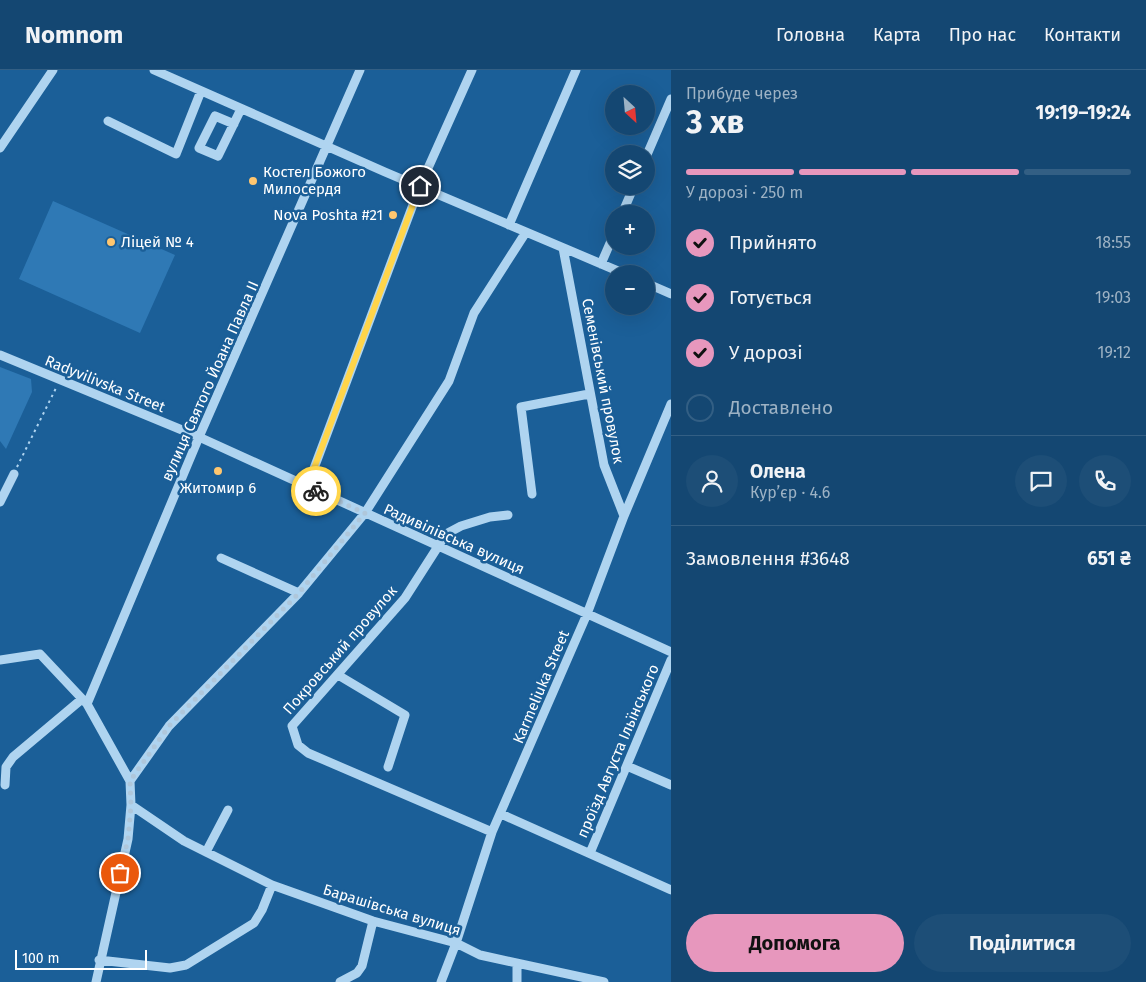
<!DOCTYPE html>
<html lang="uk">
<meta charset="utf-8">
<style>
:root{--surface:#144772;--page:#1d4e77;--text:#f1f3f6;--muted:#9db2c4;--line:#335f84;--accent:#e797bd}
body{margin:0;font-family:"Fira Sans",sans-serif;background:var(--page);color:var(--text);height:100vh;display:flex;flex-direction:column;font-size:19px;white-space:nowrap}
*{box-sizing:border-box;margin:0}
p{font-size:16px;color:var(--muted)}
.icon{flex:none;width:28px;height:28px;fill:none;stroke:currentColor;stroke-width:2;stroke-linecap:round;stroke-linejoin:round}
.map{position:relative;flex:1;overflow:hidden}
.sheet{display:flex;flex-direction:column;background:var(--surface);width:475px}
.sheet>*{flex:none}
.needle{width:32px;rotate:154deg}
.buttons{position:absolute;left:605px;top:15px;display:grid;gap:10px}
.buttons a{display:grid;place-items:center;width:50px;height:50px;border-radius:50%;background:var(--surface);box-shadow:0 5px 20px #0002,0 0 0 1px var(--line);font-size:25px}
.scale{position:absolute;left:15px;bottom:12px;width:132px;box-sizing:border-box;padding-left:5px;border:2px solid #fff;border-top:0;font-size:14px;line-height:18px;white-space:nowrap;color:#fff;-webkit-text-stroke:4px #1b5f98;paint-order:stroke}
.pin{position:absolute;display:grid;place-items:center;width:42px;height:42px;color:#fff;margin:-21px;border:2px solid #fff;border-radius:50%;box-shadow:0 1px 5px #0007}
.courier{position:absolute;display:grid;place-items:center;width:50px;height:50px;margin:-25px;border:4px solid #ffd54a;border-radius:50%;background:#fff;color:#222;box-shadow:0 1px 6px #0007}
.head em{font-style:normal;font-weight:700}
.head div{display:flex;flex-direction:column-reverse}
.head{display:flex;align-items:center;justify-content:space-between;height:85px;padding:0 15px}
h1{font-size:32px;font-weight:700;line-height:38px}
.bar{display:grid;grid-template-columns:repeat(4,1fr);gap:8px 5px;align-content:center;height:60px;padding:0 15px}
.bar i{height:6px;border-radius:4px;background:var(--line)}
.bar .on{background:var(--accent)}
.bar p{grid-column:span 4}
.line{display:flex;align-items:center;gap:12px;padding:0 15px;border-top:1px solid var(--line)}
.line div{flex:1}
.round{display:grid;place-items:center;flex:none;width:52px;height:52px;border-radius:26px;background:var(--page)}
ol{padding:0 15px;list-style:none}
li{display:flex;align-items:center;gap:15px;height:55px}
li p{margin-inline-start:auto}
li .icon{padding:5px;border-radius:50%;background:var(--accent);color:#111;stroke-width:4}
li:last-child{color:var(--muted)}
li i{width:28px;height:28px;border:2px solid var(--line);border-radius:50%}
.primary-button{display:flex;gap:10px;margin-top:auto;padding:10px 15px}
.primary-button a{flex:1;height:58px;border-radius:30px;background:var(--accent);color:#111;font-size:20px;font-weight:700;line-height:58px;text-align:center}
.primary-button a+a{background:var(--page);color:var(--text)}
header{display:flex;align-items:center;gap:30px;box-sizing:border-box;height:70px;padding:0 25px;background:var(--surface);border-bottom:1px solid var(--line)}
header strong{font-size:24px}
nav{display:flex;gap:28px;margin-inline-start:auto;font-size:18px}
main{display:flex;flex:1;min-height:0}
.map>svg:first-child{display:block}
.green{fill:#2f79b5}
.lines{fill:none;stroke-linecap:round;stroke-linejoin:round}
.path{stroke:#afd4f0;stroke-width:2;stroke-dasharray:2.5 4;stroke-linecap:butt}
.minor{stroke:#afd4f0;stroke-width:9}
.done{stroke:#afc7db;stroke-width:5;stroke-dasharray:0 9}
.route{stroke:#ffd54a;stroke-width:6}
.poi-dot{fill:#ffc66f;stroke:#1b5f98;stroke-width:2}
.labels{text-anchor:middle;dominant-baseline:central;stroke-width:5;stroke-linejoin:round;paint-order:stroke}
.poi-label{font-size:15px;fill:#fff;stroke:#1b5f98;text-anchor:start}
.street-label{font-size:15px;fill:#fff;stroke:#1b5f98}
</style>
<header>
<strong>Nomnom</strong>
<nav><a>Головна</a><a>Карта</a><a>Про нас</a><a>Контакти</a></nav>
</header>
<main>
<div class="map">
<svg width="671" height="912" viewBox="0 0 671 912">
<rect width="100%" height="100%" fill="#1b5f98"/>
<path class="green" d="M53,131L175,185L140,263L19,209Z
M0,297L31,309L32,322L6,379L0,371Z"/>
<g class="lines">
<path class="path" d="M17,397L57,316"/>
<path class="minor" d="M154,0L385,102L625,204
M108,51L176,84L201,21
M234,54L215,46L199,78L218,86L241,39
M0,78L53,0
M646,87L671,29
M622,144L634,116
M509,155L576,0
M563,178L604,395L624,446
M601,194L614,164
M646,213L671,224
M0,285L199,367L671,582
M307,417L420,116L472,0
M532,424L521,337L589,324
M0,432L14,404
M221,488L299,523
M0,590L40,584L87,634L130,711
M338,605L405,645L388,697
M87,634L199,367L360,0
M627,696L671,715
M5,715L6,697L13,687L82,629
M131,735L184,771L272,815L373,851L456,873L480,885L604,912
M501,744L671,820
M492,762L308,683L298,675L292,656L405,528L446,464L461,456L490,447L508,445
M206,782L228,740
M590,783L671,590
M99,890L170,898L186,895L254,853L262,840L272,815
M517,893V912
M96,912L128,769L131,735L130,711L169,656L299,523L365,443L449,311L474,243L526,162
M340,912L357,903L362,896L373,851
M441,912L456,873L492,762L587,544L624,446L671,334"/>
</g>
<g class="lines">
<path class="done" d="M120,803L128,769L131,736L130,711L169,656L298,524L365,443L316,421"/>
<path class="route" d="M316,421L307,417L420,116"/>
</g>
<g class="poi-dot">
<circle cx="253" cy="111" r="5"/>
<circle cx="393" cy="145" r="5"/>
<circle cx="111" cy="172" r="5"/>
<circle cx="218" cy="401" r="5"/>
</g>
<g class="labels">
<g class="poi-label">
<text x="263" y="102">Костел Божого<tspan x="263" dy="17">Милосердя</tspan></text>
<text x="383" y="145" text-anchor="end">Nova Poshta #21</text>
<text x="121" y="172">Ліцей № 4</text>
<text x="218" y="418" text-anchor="middle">Житомир 6</text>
</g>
<g class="street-label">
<text transform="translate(210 311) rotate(-66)">вулиця Святого Йоана Павла II</text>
<text transform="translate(603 311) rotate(79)">Семенівський провулок</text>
<text transform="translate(105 314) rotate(22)">Radyvilivska Street</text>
<text transform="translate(454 469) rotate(24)">Радивілівська вулиця</text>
<text transform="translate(340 580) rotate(-49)">Покровський провулок</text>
<text transform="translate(541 617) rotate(-67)">Karmeliuka Street</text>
<text transform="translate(618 681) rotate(-67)">проїзд Августа Ільїнського</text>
<text transform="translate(392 840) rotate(17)">Барашівська вулиця</text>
</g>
</g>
</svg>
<div class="buttons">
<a><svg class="needle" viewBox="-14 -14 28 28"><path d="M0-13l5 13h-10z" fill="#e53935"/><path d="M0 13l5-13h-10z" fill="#9db2c4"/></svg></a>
<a><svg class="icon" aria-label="layers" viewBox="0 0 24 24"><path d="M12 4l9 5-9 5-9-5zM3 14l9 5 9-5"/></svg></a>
<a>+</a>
<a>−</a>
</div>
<div class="scale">100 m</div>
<div class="pin" style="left:120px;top:803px;background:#ea580c"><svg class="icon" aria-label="bag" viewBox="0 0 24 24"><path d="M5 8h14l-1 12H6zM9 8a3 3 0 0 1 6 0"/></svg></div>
<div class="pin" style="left:420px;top:116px;background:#1f2937"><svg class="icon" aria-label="home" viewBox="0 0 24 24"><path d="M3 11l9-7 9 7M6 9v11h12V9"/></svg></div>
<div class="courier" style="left:316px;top:421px"><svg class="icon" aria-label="bike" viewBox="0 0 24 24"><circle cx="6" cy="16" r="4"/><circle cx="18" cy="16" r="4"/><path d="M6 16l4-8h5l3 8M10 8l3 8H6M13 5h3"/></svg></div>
</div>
<section class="sheet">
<div class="head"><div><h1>3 хв</h1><p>Прибуде через</p></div><em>19:19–19:24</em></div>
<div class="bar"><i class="on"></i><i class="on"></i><i class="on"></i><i></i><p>У дорозі · 250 m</p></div>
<ol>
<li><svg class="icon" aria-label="check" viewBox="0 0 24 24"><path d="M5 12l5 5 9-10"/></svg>Прийнято<p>18:55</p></li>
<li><svg class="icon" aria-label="check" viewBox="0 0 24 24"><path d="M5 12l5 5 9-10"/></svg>Готується<p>19:03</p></li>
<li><svg class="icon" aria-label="check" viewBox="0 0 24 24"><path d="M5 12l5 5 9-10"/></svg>У дорозі<p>19:12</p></li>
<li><i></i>Доставлено</li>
</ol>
<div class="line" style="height:90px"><a class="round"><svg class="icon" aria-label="person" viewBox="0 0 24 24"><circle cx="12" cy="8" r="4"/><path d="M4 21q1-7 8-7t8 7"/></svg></a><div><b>Олена</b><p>Кур’єр · 4.6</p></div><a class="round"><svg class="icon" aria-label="chat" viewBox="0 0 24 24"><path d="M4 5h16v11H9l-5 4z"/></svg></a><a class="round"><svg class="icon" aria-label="phone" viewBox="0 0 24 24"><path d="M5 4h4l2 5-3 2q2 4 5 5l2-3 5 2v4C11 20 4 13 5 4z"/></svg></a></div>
<div class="line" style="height:65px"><div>Замовлення #3648</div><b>651 ₴</b></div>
<div class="primary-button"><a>Допомога</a><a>Поділитися</a></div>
</section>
</main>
